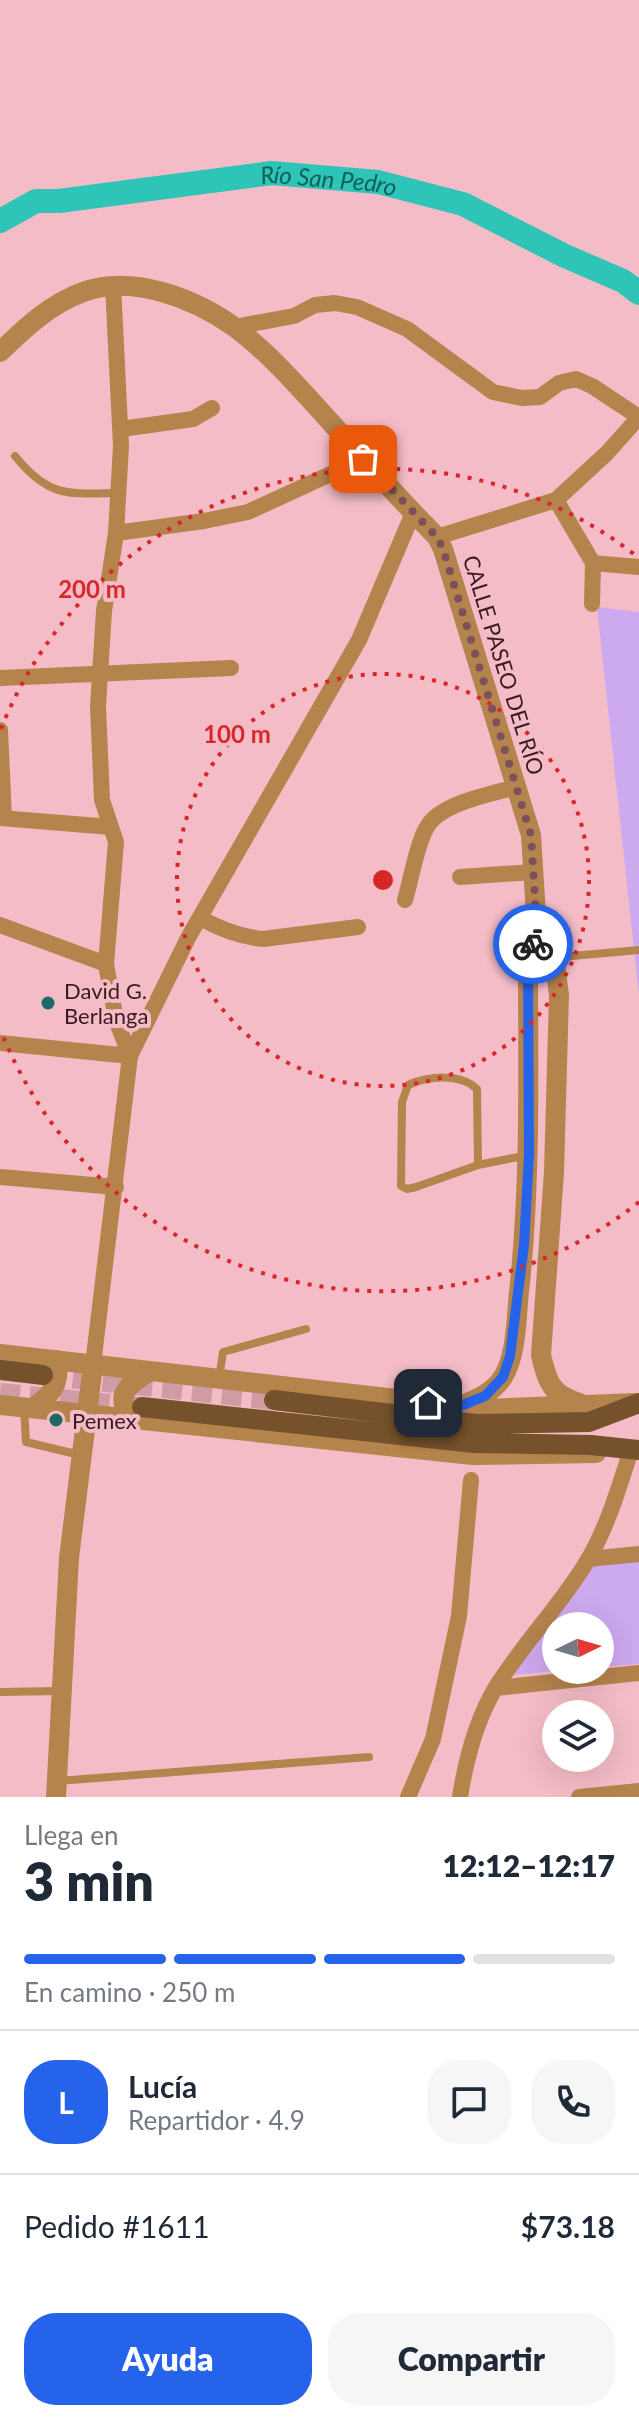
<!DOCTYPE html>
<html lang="es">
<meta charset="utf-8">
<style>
:root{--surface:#fff;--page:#f6f6f7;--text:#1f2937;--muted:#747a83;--line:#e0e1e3;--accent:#2563eb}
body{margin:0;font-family:Lato,sans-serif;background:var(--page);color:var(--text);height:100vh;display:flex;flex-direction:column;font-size:30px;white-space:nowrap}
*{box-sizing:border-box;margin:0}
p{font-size:26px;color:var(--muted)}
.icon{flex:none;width:44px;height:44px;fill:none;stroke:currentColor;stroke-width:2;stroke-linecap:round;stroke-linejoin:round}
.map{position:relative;height:1797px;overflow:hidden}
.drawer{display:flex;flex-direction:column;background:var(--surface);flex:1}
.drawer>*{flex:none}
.needle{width:52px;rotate:85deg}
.buttons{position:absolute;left:542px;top:1612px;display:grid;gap:16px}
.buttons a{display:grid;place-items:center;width:72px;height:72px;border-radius:50%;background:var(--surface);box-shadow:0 8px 32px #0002;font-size:40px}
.pin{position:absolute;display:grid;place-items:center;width:68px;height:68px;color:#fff;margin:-34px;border-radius:16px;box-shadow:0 4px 12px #0006}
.courier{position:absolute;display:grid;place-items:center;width:80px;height:80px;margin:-40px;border:6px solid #2563eb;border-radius:50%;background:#fff;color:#222;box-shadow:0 2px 10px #0007}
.summary em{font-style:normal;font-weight:800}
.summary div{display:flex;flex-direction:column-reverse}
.summary{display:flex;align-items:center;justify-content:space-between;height:136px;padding:0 24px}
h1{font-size:52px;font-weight:800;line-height:60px}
.bar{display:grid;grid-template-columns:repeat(4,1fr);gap:12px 8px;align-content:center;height:96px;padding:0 24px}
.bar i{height:10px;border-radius:6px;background:var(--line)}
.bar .active{background:var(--accent)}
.bar p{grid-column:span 4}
.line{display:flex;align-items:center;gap:20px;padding:0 24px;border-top:2px solid var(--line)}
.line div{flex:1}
.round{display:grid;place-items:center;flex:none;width:84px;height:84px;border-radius:32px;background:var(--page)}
.primary-button{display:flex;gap:16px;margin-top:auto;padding:16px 24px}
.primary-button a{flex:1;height:92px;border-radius:32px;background:var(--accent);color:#fff;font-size:32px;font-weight:800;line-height:92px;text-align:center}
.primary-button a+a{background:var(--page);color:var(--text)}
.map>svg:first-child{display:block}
.green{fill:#cda9ef}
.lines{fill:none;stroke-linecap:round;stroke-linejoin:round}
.river{stroke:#2fc4b8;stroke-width:24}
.primary-tunnel{stroke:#cf9ba5;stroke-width:20;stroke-dasharray:20 10;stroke-linecap:butt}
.service{stroke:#b5834c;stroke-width:8}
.minor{stroke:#b5834c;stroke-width:16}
.tertiary{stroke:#b5834c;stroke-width:20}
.primary{stroke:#75522b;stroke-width:20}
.done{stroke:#7c525a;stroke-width:8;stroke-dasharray:0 14.4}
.route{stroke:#2563eb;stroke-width:10}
.ring{fill:none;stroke:#d62828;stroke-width:4;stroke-dasharray:4 8}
.poi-dot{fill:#1e6963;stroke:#f4bcc6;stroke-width:3}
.labels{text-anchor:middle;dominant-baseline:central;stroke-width:8;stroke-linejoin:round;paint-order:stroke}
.street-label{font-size:22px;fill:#3b1920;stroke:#f4bcc6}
.poi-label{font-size:22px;fill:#3b1920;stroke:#f4bcc6;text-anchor:start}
.water-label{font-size:24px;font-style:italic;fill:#10605a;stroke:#f4bcc6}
.centre{fill:#d62828;stroke:#f4bcc6;stroke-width:4}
.ring-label{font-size:24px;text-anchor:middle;font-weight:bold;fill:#d62828;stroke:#f4bcc6;stroke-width:8;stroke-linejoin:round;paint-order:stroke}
</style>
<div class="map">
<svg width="639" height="1797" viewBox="0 0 639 1797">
<rect width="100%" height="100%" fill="#f4bcc6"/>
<path class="green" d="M597,607L639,612V995Z
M639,1561V1664L600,1667V1626H556V1670H567L513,1675L593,1565Z"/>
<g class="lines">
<path class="river" id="s1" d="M0,221L36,201H59L272,173L378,182L463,204L565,256L623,281L639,293"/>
<path class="primary-tunnel" d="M43,1375L274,1400
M0,1393L139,1407"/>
<path class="service" d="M15,456C49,498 68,494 119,493
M528,960L639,950
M478,1165L477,1089C461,1073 428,1076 408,1085L402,1102L401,1186L407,1189L416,1187L478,1165L528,1155
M219,1379L223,1352L306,1329
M24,1408L26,1442L80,1455
M0,1692L59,1691
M58,1781L369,1757"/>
<path class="minor" d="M234,327L294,316L315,305L335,303L357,307L407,329L493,392L522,398L540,397L559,383L576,379L592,386L639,417
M121,429L193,419L212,408
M556,500L593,563
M116,533L204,521L248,512L363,459
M437,537L556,500L607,453L639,417
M593,563L639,567
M592,604L593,563
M0,678L231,668
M0,730L4,818
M0,818L111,827
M460,877L533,872
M405,900C411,880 417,843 427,827C440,803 492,794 517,787
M200,918C220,929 240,937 263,939L358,927
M0,925L106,964
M0,1043L130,1056L188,938L359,640L413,513
M0,1177L116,1187
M93,1365L130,1056L116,1020L106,964L116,842L102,800L98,706L104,611L116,533L121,446L113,285
M588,1559L639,1554
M496,1688L639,1673
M408,1797L433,1739L459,1616L471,1480
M460,1797C466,1759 476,1720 496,1687C524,1642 562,1604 589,1558C608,1525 619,1487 631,1450
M579,1797L639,1791"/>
<path class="tertiary" d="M0,352C25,328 50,304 83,292C132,274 193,298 233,326C267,351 296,384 325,416C361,456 398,498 437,537L443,549L531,835L537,931L528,960C528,1071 531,1182 519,1292C516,1318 517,1354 503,1377C493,1393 475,1400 458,1407
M537,931L554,957L559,995L554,1172L541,1355C548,1385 552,1395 582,1404
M0,1354L485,1409L637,1403
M0,1405L473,1455L596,1453
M33,1408C53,1394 60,1383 57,1360
M132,1419C113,1395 128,1385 149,1372
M56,1797L69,1558L93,1365"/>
<path class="primary" d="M0,1370L43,1375
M274,1400L476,1424L589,1422L639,1403
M142,1407L474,1443L591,1445L639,1450"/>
</g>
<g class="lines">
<path class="done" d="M363,459L437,537L443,549L531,835L537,931L533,944"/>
<path class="route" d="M428,1403L458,1407L485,1396L503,1377L510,1356L524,1245L529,1155L528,960L533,944"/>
</g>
<g class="ring">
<circle cx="383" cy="880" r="206"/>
<path d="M639 1202A411 411 0 0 1 1 1031M1 729A411 411 0 0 1 639 558"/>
</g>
<g class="poi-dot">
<circle cx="48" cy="1003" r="8"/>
<circle cx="56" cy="1420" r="8"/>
</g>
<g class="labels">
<g class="street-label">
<text transform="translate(504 665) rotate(73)">CALLE PASEO DEL RÍO</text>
</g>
<g class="poi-label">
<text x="64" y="990">David G.<tspan x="64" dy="25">Berlanga</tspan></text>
<text x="72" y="1420">Pemex</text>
</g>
<g class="water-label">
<text stroke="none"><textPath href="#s1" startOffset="336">Río San Pedro</textPath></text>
</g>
</g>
<circle cx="383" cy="880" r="12" class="centre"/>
<g class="ring-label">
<text x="92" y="598">200 m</text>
<text x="237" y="743">100 m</text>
</g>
</svg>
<div class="buttons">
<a><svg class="needle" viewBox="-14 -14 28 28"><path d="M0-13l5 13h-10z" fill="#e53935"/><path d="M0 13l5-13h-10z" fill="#747a83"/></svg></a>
<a><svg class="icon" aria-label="layers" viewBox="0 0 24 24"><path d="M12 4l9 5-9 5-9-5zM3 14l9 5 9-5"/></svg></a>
</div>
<div class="pin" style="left:363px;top:459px;background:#ea580c"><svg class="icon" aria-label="bag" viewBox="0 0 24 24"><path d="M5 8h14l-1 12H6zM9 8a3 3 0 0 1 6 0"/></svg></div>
<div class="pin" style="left:428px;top:1403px;background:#1f2937"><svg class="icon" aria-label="home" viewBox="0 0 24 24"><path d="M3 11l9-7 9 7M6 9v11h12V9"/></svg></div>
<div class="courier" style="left:533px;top:944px"><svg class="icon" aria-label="bike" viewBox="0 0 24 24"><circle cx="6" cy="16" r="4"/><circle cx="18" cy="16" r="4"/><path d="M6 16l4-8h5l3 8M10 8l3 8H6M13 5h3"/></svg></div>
</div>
<section class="drawer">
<div class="summary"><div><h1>3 min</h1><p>Llega en</p></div><em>12:12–12:17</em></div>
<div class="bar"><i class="active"></i><i class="active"></i><i class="active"></i><i></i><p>En camino · 250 m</p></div>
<div class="line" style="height:144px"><b class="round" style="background:var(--accent);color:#fff">L</b><div><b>Lucía</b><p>Repartidor · 4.9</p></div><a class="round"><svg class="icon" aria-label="chat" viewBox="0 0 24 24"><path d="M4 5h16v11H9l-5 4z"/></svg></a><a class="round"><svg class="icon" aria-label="phone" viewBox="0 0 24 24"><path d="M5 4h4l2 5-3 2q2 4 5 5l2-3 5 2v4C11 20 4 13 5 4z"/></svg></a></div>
<div class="line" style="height:104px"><div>Pedido #1611</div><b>$73.18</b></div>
<div class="primary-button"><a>Ayuda</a><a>Compartir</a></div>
</section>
